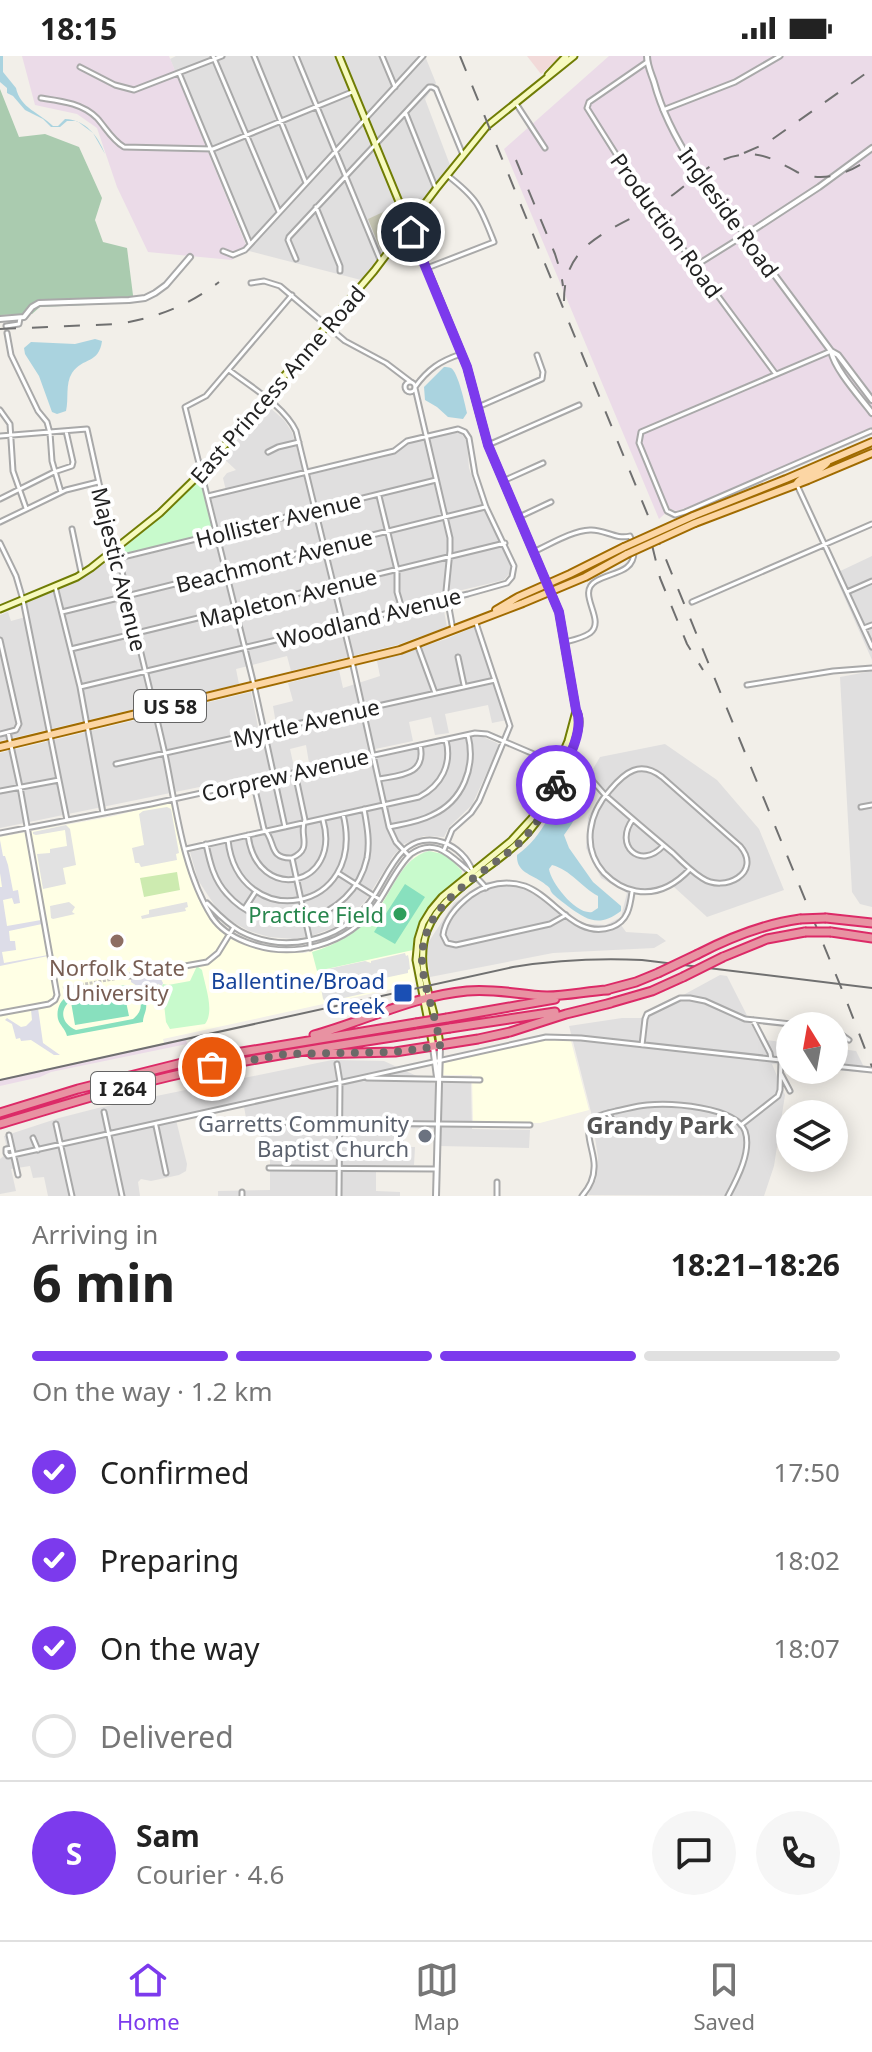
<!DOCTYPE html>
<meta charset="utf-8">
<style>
:root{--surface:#fff;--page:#f6f6f6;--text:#222;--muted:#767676;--line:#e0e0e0;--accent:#7c3aed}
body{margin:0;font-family:"Noto Sans",sans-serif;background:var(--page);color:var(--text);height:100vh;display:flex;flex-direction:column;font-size:30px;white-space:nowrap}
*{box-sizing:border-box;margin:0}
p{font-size:26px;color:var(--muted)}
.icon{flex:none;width:44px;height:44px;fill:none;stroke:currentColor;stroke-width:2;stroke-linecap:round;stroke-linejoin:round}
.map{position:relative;height:1140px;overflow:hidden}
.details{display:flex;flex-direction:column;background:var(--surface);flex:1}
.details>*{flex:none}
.needle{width:52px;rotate:349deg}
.buttons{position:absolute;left:776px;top:956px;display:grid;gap:16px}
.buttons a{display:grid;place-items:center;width:72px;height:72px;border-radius:50%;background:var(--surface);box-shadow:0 4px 20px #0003;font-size:40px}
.pin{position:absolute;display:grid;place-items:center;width:68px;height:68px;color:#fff;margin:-34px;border:4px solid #fff;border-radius:50%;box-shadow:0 2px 8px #0007}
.courier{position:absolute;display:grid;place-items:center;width:80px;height:80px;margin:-40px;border:6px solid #7c3aed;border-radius:50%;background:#fff;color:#222;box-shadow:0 2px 10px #0007}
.head em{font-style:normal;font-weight:700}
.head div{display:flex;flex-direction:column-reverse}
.head{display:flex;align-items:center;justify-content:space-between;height:136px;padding:0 32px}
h1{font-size:52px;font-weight:700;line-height:60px}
.bar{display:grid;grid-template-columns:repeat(4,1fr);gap:12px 8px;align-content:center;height:96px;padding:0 32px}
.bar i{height:10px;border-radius:6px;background:var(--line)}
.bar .active{background:var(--accent)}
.bar p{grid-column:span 4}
.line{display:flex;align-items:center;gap:20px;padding:0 32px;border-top:2px solid var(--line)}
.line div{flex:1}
.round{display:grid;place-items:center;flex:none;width:84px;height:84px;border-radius:42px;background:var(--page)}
ol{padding:0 32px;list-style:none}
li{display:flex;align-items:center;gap:24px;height:88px}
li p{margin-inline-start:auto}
li .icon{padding:8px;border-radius:50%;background:var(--accent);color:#fff;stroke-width:4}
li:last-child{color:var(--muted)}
li i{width:44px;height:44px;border:4px solid var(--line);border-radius:50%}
.status{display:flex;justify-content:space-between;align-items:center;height:56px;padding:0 40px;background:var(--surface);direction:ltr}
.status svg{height:22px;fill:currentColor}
.menu{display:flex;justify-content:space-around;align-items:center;height:112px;border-top:2px solid var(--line);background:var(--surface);font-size:22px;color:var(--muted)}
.menu a{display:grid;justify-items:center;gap:4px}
.menu .active{color:var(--accent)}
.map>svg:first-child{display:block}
.residential{fill:#e0dfdf}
.commercial{fill:#f2dad9}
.industrial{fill:#ebdbe8}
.education{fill:#ffffe5}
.construction{fill:#c7c7b4}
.grass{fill:#cdebb0}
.cemetery{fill:#aacbaf}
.park{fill:#c8facc}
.pitch{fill:#88e0be;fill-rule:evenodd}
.parking{fill:#e2e2e2}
.plaza{fill:#dddde8}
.water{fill:#aad3df;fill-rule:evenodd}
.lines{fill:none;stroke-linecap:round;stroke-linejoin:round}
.minor-tunnel{stroke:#c8c6c1;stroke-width:3;stroke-dasharray:3 1.5;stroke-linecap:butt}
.minor-casing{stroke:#a9a9a9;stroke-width:7}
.tertiary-casing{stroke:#a9a9a9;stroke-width:8}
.secondary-casing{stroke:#707d05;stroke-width:9}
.primary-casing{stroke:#a06b00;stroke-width:10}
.motorway-casing{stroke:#dc2a67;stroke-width:11}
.minor{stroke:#fff;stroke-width:3}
.tertiary{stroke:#fff;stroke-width:4}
.secondary{stroke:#f7fabf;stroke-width:5}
.primary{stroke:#fcd6a4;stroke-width:6}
.motorway{stroke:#e892a2;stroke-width:7}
.tram{stroke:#707070;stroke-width:2}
.rail{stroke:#707070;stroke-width:2;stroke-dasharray:16 16;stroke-linecap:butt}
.primary-bridge-casing{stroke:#a06b00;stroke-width:10;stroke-linecap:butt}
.motorway-bridge-casing{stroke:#dc2a67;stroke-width:11;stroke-linecap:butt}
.primary-bridge{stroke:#fcd6a4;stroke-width:6}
.motorway-bridge{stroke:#e892a2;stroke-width:7}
.done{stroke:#6b6a68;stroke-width:8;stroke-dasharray:0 14.4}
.route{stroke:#7c3aed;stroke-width:10}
.leisure-dot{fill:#2e9e5b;stroke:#fff;stroke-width:3}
.education-dot{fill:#8d6e63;stroke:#fff;stroke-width:3}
.transit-dot{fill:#1a4fb4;stroke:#fff;stroke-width:3}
.worship-dot{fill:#6b7280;stroke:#fff;stroke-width:3}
.labels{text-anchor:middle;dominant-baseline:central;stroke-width:8;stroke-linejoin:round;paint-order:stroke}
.shield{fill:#fff;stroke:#646464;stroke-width:2}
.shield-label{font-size:20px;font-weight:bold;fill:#222}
.street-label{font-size:22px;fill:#222;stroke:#fff}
.leisure-label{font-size:22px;fill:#27864d;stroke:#fff;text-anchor:end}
.education-label{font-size:22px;fill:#785e54;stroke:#fff}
.transit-label{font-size:22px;fill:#164399;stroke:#fff;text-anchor:end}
.worship-label{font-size:22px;fill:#5b616d;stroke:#fff;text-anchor:end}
.neighbourhood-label{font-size:24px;font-weight:bold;fill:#555;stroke:#fff}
</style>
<div class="status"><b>18:15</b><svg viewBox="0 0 49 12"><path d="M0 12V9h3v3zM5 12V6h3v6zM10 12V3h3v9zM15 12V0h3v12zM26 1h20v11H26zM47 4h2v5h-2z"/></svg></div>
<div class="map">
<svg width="872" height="1140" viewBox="0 0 872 1140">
<rect width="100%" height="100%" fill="#f2efe9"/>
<path class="residential" d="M176,0H425L436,27L425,43L450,109L361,224L249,195L170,3Z
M267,349L284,364L292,376L304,420L385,401L409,387L454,377H461L467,386L469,412L481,447L511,510L509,518L504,524L441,539L447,571L397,589L291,615L287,600L236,613L239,628L0,685V559L8,556L11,565L29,560L27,547L87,520L113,501L122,505L220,480L211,443L227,439L223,422L227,417L236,414L222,401Z
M872,500V604L834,518Z
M476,570L507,664L492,667L488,649L445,658L449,677L435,679L431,661L409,666L413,685L309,707L306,689L290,693L296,720L475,680L483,681L497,687L499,690L472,749L449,771L444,781L424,780L404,788L393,800L366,844L352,859L333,872L314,879L294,883L269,881L249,875L229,864L215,850L198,824L190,796L265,779V770L253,720L0,772V697L251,636L258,671L276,668L273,650L293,645L288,627L339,614L343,632L380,620L377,605L446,583Z
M872,615V851L860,848L852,836L840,621Z
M665,688L717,724L759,773L784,834L707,861L674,831L660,837L636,838L628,862L621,869L626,876L657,878L666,885L654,892L553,897L430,921L426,890L454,847L487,826L514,824L536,831L574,862L586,868L606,869L621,861L627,837L601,822L586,792L588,761L603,735L590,718L600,701Z
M720,919L727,920L759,983L790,987V1009L772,1008L785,1039L774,1110L764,1140L588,1139L596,1124L598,1101L591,1056L569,970L622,962H641Z
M834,992L856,995L867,1017L834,1014Z
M332,1004L384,1005L432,1027H471L472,1073L530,1074L529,1092L439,1090L438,1073L404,1072V1091H415L414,1109H376V1135L400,1136V1140H218V1135L270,1134V1089L261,1088V1063L246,1062L243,1045L175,1060L187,1108L186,1115L179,1119L151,1125L141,1123L138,1126L140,1140H48L44,1121L33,1122L30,1110L11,1113L16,1135L0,1138V1103L8,1096L4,1080L59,1062L98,1052Z"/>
<path class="commercial" d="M527,0H561L541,18Z"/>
<path class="industrial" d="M22,0H169L246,189L232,204L148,196L117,131L97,72L77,58L35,49Z
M609,0H872V371L720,439L677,455L670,453L659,463L504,93Z
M186,982L187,988L51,1016L40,1021L0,1030V1023Z"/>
<path class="education" d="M173,745L188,811L197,836L213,867L232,883L268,896L305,897L338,886L358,873L372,860L414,801L419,798L435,795L452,803L462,815L436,842L419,867L411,903L415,928L163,983L164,987L0,1023V781L114,760Z
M562,982L571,985L589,1054L540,1067L473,1066L472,1019H443L444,1007L547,983Z"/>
<path class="construction" d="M394,151L401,167L381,195L368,163Z"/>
<path class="grass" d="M177,816L180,834L144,841L140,822Z"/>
<path class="cemetery" d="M0,33L19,81L45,78L79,91L102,142L95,164L103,186L127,192L134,247L40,251L32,258L0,259Z"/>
<path class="park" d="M199,425H201L214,476L122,498L120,495L162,460Z
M429,795L447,799L462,815L461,821C432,840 421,860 413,894L317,915L312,896C337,889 359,875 376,856C393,835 401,802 429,795Z
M197,910L202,914C205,930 215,955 205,968L170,973L166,966L162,930L163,928L168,929L190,925Z"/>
<path class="pitch" d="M405,828L425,841L395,888L374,876Z
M127,929C138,932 148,940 146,953C145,958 143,961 143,966L67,980C65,972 60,970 58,963C56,954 60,944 68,940C78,935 114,931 127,929ZM126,934C142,938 146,953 133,963L76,974C60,967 59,952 73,943Z
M124,936L129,960L75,969L71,946Z"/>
<path class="parking" d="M167,751L171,753L179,797L176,798L177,804L141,811L139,807H135L132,792L144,789L139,758L143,755Z
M66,769L70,773L76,809L63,812L66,828L43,833L37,798L50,797V793L67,790L65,774L36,779L33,778V776Z
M69,846L75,851L72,856L75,858L53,863L51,862L50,850Z
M187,846L188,851L185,852L186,855L142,863L141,860L149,858V854Z
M405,897L406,900L408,899L409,904L410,913L408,914V917L375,924L373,929L377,934L375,935L326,946L323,943L318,915L365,905L371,907V905Z"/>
<path class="plaza" d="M0,784L3,800H5L8,809L13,835L18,834L20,847L14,848L12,842L3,844L7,870L41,864L42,868L9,875L10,885H15L16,894L2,896L4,907L48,899V900L0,910V831H2L0,817Z
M155,917L159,919L163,927L162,930L158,928L155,932L143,934L131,926V922Z
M38,952L43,987L60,999H54L31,984L21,985L20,982L16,983L12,968L5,964L7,962L21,971L26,970L32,964L31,954Z"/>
<path class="water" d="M0,0H3V16L16,32C20,52 40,57 53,70H58L65,63C86,64 98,80 105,98L93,77L77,65H67L60,71H51L43,63L25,54L13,40L7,37V32L0,26Z
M95,283L102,285C99,308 83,301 72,317C65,328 69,343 66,355L57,358L52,356L39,320L25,298L24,292L31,286L75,288Z
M444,311C446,311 449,311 451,312C458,316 465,348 467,357L463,363L448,361L437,351L425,344L424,331Z
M574,731L582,732C585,750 574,765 564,779L569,792L593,826L621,850V855C600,871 588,865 569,851C564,847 558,843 554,839C548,833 553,834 546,829C534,818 516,818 517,799C545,780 550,749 574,731ZM552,809C571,814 581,831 598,840V852C596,853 594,855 592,856C576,859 551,827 549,813Z"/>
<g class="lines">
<path class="minor-tunnel" d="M63,932L130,920"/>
<defs>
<path id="minor" d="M213,0L279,156
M254,0L306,127
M296,0L381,206
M382,0L395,31
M647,6L589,46L587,52L633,125L775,317
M80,11L115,29L134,34L222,0
M179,17L250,188
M41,42C61,45 82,47 97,62C106,72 112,84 124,91L213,93L352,36
M515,46L545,92
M663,54L735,26L780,0
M406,58L436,133
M316,151L340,210V215
M223,195L233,199L245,194L423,0
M296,203L288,184L289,181L429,31H432L436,33L463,99
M695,210L743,180
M427,212L494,186C480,150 478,143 447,119
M251,227L264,225L280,230L345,285L386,307L411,326
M6,270L19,268L20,262
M7,277L11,299L38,355L47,366L50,377L52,405L61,436
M831,295L641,376L639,387L667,455L675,459L685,456L871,375
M229,314C251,331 284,350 296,375L352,605L389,771L396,786L409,800
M405 331a5 5 0 1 1 10 0a5 5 0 1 1-10 0Z
M415,331C428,313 440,305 461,298
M415,332L450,482V495L446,535L453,574
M478,351L542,323L543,316L537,299
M0,354L10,368L13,415L26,452
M0,380L87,373L114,495L119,502C133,567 150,632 165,698C176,751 183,815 212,861C220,873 233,881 246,886C292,904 348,890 377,848C387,834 398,809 411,798C433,782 448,797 464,811C472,818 479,822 486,832
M488,389L579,349
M268,396L278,391L299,386
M503,425L543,407
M797,429L872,591
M379,440L397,514V536L402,553
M0,443L54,416L72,410L73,406L66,375
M519,461L551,446
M0,466L66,434L98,426
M72,473L81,516
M0,487L16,520L23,544L67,764
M533,496C551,488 571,475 590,474C604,473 616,484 630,480L632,485
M119,502L436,424
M55,530L80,631L103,757
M847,536L872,525
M692,546L872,468
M62,556L485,451
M864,572L872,569
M0,584L19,668L16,674L0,678
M565,586C573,584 583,582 590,577C607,564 575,537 596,525C611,516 634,517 634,496
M417,588L435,637
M71,593L505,487
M458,601L464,629
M747,629L833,615L872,612
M80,631L468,538L507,527L512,521L514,510L486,451L475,418L469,382L465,376L458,373L407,385L394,395L208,440
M116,708L495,624
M564,711L591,723L605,739C628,759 650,778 673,797C682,806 691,815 702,822C724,837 763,817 740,790L662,721C640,704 625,716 610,734C589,757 581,791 604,817C613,826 624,833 636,835C658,839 676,828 690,813
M379,723C400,719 427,719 420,689
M253,725L264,773C276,785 268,803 292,802C314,792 298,779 305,764L295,717
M0,735L59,724
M861,751L872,749
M633,763C613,790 641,814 663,790
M285,771L254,629L185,351L206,340L292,239
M389,771C403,768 419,766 432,759C463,745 476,711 468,679
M0,777L151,748L475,677L487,678L557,708
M248,779C257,849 342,831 323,764
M228,784C238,877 368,859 343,758
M206,788C210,807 214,824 227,838C270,887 353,866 367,802C370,785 367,770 364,753
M186,793L419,741C442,729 452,708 446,684
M444,794L452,774L471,757L479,745L510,670L476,567
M292,802L310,885V892
M338,817L379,843
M207,847C217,857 227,868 240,875C283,898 339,886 369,847C381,831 389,809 403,795C427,772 463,788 473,816
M245,852L256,835
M566,859L550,868L456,889L447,887L443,879C445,863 458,849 471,839C487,828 506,824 525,830C555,841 575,884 612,871C628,865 630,851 632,836
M130,920L207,906L218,897L234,871
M0,957L49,948L55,944L57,939L20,731L8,676
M753,964L770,997L771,1003
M834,973L849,984
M642,989L645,963L647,958L680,942H690L705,945L745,963L809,970
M337,1008L340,1026L339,1140
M834,1010L872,1014
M781,1018L790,1035
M367,1022L480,1024
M104,1056L122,1140
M608,1057L615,1068L625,1076
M249,1066L530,1069
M56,1068L72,1140
M741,1069L778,1040L780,1034L781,1004
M156,1070L166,1117
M9,1079L18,1119
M33,1082L38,1094
M12,1092L6,1093V1097L8,1100L546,981L581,982L790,1005
M269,1112L436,1113
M497,1126V1140
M242,1140V1136
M582,1140C589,1132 594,1123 594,1112C596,1098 582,1075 593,1064C598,1058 609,1057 616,1055C626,1053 636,1050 647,1049C670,1047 735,1050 745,1075C752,1095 737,1123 728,1140"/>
<path id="tertiary" d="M647,0C647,9 651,17 654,26C662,56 676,83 693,109L831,295L838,299L872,344
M744,180L819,131L872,92
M0,263L24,261L32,251L39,247L129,244L145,242L155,237L166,229L190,201
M831,295C835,314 860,341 872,357
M433,991L437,1021
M436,1140L440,991"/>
<path id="secondary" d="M339,0L467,311L488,389L559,556L576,654C584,667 574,687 569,701C556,729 546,759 524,781C495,812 442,834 427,875C413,913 437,951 440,990
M548,19L566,0
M0,553L77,521L91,512L160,457L201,417L374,215L436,133L487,70L574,0
M433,991L416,904L418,883L423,867L431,854L442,841L511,785L532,762L545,739L568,685L576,655"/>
<path id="primary" d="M797,427C804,417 819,417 827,407
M693,460L786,423L872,386
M695,467L808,424L872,397
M496,554L518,541L570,518L624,491
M0,691L400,594L523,547L585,521L627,498"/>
<path id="motorway" d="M826,862L872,867
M831,876L872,882
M698,898C731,881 763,868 800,863
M723,901L767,883L805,876
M606,934L636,926L658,917
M607,948L652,935L683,921
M447,962L555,943
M450,972L555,956
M314,979C365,965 413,940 467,935C494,932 520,939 547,940C567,940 588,935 608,934
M312,998L395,996L478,983L510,976L566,958L611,947
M0,1057L78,1033L194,1004L416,967
M0,1068C63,1049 125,1030 189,1016C265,1000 342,989 418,977"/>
</defs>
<use href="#minor" class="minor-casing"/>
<use href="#tertiary" class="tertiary-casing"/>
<use href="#secondary" class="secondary-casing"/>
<use href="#primary" class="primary-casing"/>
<use href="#motorway" class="motorway-casing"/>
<use href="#minor" class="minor"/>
<use href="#tertiary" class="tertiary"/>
<use href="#secondary" class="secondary"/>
<use href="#primary" class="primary"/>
<use href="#motorway" class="motorway"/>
<path class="tram" d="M0,1024L513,911C556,904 598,902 642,904L872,932"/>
<path class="rail" d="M460,0L845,941L872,1011
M744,97L767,87L872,13
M516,104L555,198L561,217L563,230
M564,245C564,229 567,213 578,199C596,176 636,161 661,147C687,131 709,103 740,99C763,95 778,106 797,116C824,128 850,117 872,101
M0,273L118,268C156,262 188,250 219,226
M652,489L660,522L687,588L703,614"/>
<defs>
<path id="primary-bridge" d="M624,491L693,460
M627,498L695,467"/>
<path id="motorway-bridge" d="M800,863L826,862
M805,876H831
M658,917L698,898
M683,921L723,901
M416,967L447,962
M418,977L450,972"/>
</defs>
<use href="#primary-bridge" class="primary-bridge-casing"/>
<use href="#motorway-bridge" class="motorway-bridge-casing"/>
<use href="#primary-bridge" class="primary-bridge"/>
<use href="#motorway-bridge" class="motorway-bridge"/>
</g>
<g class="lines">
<path class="done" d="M212,1011L286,998L395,996L440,990C437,960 421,928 422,899C425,845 480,821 516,790C535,773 546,752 556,729"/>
<path class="route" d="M411,176L467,311L488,389L559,556L576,654C586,673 565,710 556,729"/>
</g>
<circle class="leisure-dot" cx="400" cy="858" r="8"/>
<circle class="education-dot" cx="117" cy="885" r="8"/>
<rect class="transit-dot" x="393" y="927" width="20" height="20" rx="4"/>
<circle class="worship-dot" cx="425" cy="1080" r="8"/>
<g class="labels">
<g class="shield">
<rect x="134" y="634" width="72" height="32" rx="6"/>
<rect x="91" y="1016" width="64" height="32" rx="6"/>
</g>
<g class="shield-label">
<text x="170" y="650">US 58</text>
<text x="123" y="1032">I 264</text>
</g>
<g class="street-label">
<text transform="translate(729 156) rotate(54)">Ingleside Road</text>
<text transform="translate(667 169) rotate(54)">Production Road</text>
<text transform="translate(277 328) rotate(-49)">East Princess Anne Road</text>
<text transform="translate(278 463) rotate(-14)">Hollister Avenue</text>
<text transform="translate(274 504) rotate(-14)">Beachmont Avenue</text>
<text transform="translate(120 513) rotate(76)">Majestic Avenue</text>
<text transform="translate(288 541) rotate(-14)">Mapleton Avenue</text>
<text transform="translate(369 561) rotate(-14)">Woodland Avenue</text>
<text transform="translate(306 666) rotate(-13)">Myrtle Avenue</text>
<text transform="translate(285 718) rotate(-13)">Corprew Avenue</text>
</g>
<g class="leisure-label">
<text x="384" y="858">Practice Field</text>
</g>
<g class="education-label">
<text x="117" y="911">Norfolk State<tspan x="117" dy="25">University</tspan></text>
</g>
<g class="transit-label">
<text x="385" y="924">Ballentine/Broad<tspan x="385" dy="25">Creek</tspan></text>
</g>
<g class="worship-label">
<text x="409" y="1067">Garretts Community<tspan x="409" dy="25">Baptist Church</tspan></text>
</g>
<g class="neighbourhood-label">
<text x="660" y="1068">Grandy Park</text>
</g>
</g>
</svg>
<div class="buttons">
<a><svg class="needle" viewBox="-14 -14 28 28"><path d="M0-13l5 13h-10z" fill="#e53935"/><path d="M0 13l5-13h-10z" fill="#767676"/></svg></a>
<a><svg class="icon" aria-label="layers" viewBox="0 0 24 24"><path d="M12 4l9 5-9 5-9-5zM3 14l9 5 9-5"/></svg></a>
</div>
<div class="pin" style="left:212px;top:1011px;background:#ea580c"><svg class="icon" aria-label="bag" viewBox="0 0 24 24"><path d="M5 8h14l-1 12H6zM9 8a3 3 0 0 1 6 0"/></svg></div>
<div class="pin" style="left:411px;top:176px;background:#1f2937"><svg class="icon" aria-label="home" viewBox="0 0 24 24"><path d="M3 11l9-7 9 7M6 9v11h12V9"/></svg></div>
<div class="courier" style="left:556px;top:729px"><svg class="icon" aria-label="bike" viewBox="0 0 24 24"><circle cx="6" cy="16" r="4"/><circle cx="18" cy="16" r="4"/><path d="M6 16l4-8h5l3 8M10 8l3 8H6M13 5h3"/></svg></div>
</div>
<section class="details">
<div class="head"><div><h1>6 min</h1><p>Arriving in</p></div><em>18:21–18:26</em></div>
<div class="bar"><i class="active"></i><i class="active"></i><i class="active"></i><i></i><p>On the way · 1.2 km</p></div>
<ol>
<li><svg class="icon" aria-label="check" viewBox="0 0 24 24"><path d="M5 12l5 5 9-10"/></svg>Confirmed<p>17:50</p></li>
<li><svg class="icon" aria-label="check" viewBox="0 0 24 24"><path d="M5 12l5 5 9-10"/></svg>Preparing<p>18:02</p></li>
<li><svg class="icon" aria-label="check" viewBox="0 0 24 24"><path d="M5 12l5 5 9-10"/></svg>On the way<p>18:07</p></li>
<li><i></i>Delivered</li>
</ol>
<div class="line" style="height:144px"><b class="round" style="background:var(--accent);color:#fff">S</b><div><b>Sam</b><p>Courier · 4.6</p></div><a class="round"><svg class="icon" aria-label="chat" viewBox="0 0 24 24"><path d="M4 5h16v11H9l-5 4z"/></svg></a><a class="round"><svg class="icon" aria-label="phone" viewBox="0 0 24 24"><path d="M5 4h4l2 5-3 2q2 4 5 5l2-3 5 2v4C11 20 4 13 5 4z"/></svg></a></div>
</section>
<nav class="menu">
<a class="active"><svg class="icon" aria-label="home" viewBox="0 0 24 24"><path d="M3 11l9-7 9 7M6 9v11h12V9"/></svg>Home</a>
<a><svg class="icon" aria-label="map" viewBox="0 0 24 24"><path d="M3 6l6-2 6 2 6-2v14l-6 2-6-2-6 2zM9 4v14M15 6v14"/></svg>Map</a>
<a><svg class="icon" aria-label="saved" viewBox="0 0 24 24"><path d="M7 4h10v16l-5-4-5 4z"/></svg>Saved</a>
</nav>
